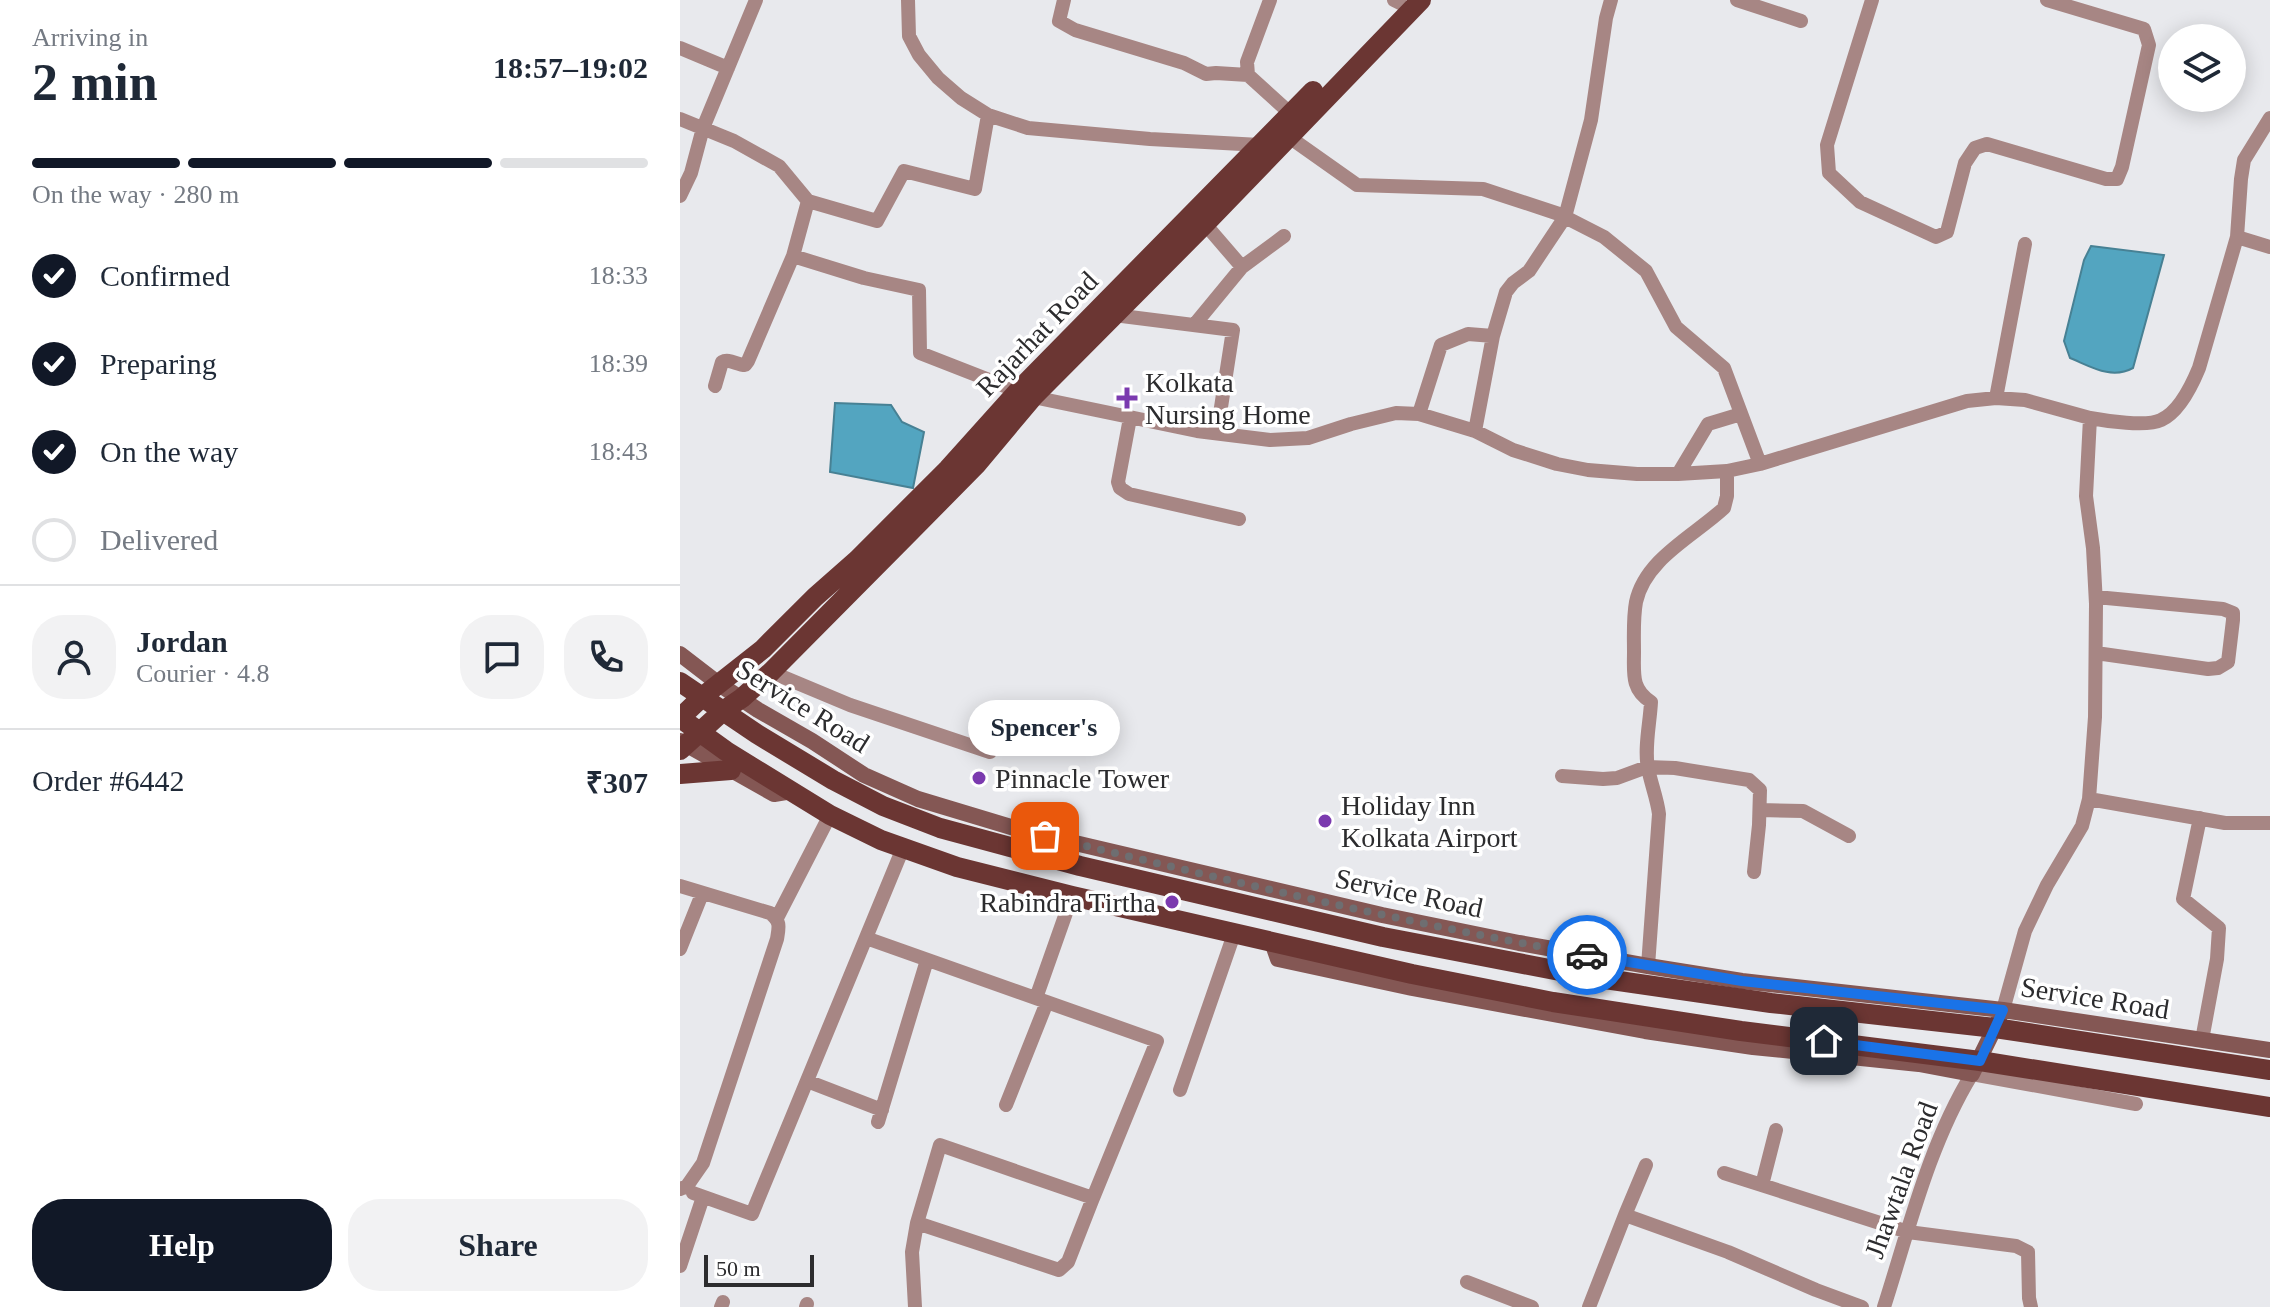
<!DOCTYPE html>
<meta charset="utf-8">
<style>
:root{--surface:#fff;--page:#f2f2f3;--text:#1f2937;--muted:#747a83;--line:#e0e1e3;--accent:#111827}
body{margin:0;font-family:Georgia,serif;background:var(--page);color:var(--text);height:100vh;display:flex;flex-direction:column;font-size:30px;white-space:nowrap}
*{box-sizing:border-box;margin:0}
p{font-size:26px;color:var(--muted)}
.icon{flex:none;width:44px;height:44px;fill:none;stroke:currentColor;stroke-width:2;stroke-linecap:round;stroke-linejoin:round}
.map{position:relative;flex:1;overflow:hidden}
.panel{display:flex;flex-direction:column;background:var(--surface);width:680px}
.panel>*{flex:none}
.controls{position:absolute;left:1478px;top:24px;display:grid;gap:16px}
.controls a{display:grid;place-items:center;width:88px;height:88px;border-radius:50%;background:var(--surface);box-shadow:0 4px 20px #0003;font-size:40px}
.scale{position:absolute;left:24px;bottom:20px;width:110px;box-sizing:border-box;padding-left:8px;border:4px solid #2c2c2e;border-top:0;font-size:22px;line-height:28px;white-space:nowrap;color:#2c2c2e;-webkit-text-stroke:6px #fff;paint-order:stroke}
.pin{position:absolute;display:grid;place-items:center;width:68px;height:68px;color:#fff;margin:-34px;border-radius:16px;box-shadow:0 4px 12px #0006}
.courier{position:absolute;display:grid;place-items:center;width:80px;height:80px;margin:-40px;border:6px solid #1a73e8;border-radius:50%;background:#fff;color:#222;box-shadow:0 2px 10px #0007}
.bubble{position:absolute;height:56px;border-radius:28px;background:var(--surface);box-shadow:0 4px 20px #0003;font-size:26px;font-weight:700;line-height:56px;text-align:center}
.summary em{font-style:normal;font-weight:700}
.summary div{display:flex;flex-direction:column-reverse}
.summary{display:flex;align-items:center;justify-content:space-between;height:136px;padding:0 32px}
h1{font-size:52px;font-weight:700;line-height:60px}
.bar{display:grid;grid-template-columns:repeat(4,1fr);gap:12px 8px;align-content:center;height:96px;padding:0 32px}
.bar i{height:10px;border-radius:6px;background:var(--line)}
.bar .selected{background:var(--accent)}
.bar p{grid-column:span 4}
.line{display:flex;align-items:center;gap:20px;padding:0 32px;border-top:2px solid var(--line)}
.line div{flex:1}
.round{display:grid;place-items:center;flex:none;width:84px;height:84px;border-radius:32px;background:var(--page)}
ol{padding:0 32px;list-style:none}
li{display:flex;align-items:center;gap:24px;height:88px}
li p{margin-inline-start:auto}
li .icon{padding:8px;border-radius:50%;background:var(--accent);color:#fff;stroke-width:4}
li:last-child{color:var(--muted)}
li i{width:44px;height:44px;border:4px solid var(--line);border-radius:50%}
.button{display:flex;gap:16px;margin-top:auto;padding:16px 32px}
.button a{flex:1;height:92px;border-radius:32px;background:var(--accent);color:#fff;font-size:32px;font-weight:700;line-height:92px;text-align:center}
.button a+a{background:var(--page);color:var(--text)}
main{display:flex;flex:1;min-height:0}
.map>svg:first-child{display:block}
.water{fill:#53a5c0;stroke:#478194;stroke-width:2}
.lines{fill:none;stroke-linecap:round;stroke-linejoin:round}
.street{stroke:#a78684;stroke-width:14}
.secondary{stroke:#845754;stroke-width:16}
.primary{stroke:#6b3633;stroke-width:20}
.done{stroke:#6e6e71;stroke-width:8;stroke-dasharray:0 14.4}
.route{stroke:#1a73e8;stroke-width:10}
.poi-dot{fill:#7b3aaf;stroke:#fff;stroke-width:3}
.labels{text-anchor:middle;dominant-baseline:central;stroke-width:7;stroke-linejoin:round;paint-order:stroke}
.street-label{font-size:28px;fill:#2c2c2e;stroke:#fff}
.poi-label{font-size:28px;fill:#2c2c2e;stroke:#fff;text-anchor:start}
</style>
<main>
<section class="panel">
<div class="summary"><div><h1>2 min</h1><p>Arriving in</p></div><em>18:57–19:02</em></div>
<div class="bar"><i class="selected"></i><i class="selected"></i><i class="selected"></i><i></i><p>On the way · 280 m</p></div>
<ol>
<li><svg class="icon" aria-label="check" viewBox="0 0 24 24"><path d="M5 12l5 5 9-10"/></svg>Confirmed<p>18:33</p></li>
<li><svg class="icon" aria-label="check" viewBox="0 0 24 24"><path d="M5 12l5 5 9-10"/></svg>Preparing<p>18:39</p></li>
<li><svg class="icon" aria-label="check" viewBox="0 0 24 24"><path d="M5 12l5 5 9-10"/></svg>On the way<p>18:43</p></li>
<li><i></i>Delivered</li>
</ol>
<div class="line" style="height:144px"><a class="round"><svg class="icon" aria-label="person" viewBox="0 0 24 24"><circle cx="12" cy="8" r="4"/><path d="M4 21q1-7 8-7t8 7"/></svg></a><div><b>Jordan</b><p>Courier · 4.8</p></div><a class="round"><svg class="icon" aria-label="chat" viewBox="0 0 24 24"><path d="M4 5h16v11H9l-5 4z"/></svg></a><a class="round"><svg class="icon" aria-label="phone" viewBox="0 0 24 24"><path d="M5 4h4l2 5-3 2q2 4 5 5l2-3 5 2v4C11 20 4 13 5 4z"/></svg></a></div>
<div class="line" style="height:104px"><div>Order #6442</div><b>₹307</b></div>
<div class="button"><a>Help</a><a>Share</a></div>
</section>
<div class="map">
<svg width="1590" height="1307" viewBox="0 0 1590 1307">
<rect width="100%" height="100%" fill="#e8e9ed"/>
<path class="water" d="M1411,246L1484,255L1453,368C1431,380 1410,366 1390,358L1384,341L1404,260Z
M155,403L211,405L222,422L244,432L233,488L150,472Z"/>
<g class="lines">
<path class="street" d="M228,0L229,36L239,55L258,78L281,98L308,115L348,128L470,139L580,145
M384,0L379,21L395,30L504,63L526,74L536,73L568,75L611,114
M714,0L720,3
M1057,0L1121,21
M1192,0L1147,145L1149,173L1180,202L1256,237L1267,232L1285,163L1295,148L1307,144L1426,179H1437L1442,167L1469,45L1464,29L1367,0
M0,48L48,68
M568,75L567,62L590,0
M0,119L54,141L99,166L128,201L113,256L184,278L239,290L240,353L353,397L517,431L590,440L628,438L671,424L716,413L739,414L795,431L833,450L877,464L908,470L957,474H998L1028,424L1061,414
M602,132L677,185L803,189L879,214L924,237L966,271L996,327L1044,368L1080,464
M0,196L11,173L23,128L76,0
M128,201L197,221L224,171L295,189L308,115
M1557,237L1590,247
M562,267L604,236
M434,315L553,330L537,433
M515,324L562,267L525,224
M813,336L826,292L833,283L849,271L885,217L911,120L926,18L931,0
M35,386L42,362C49,358 57,365 65,365L68,361L113,256
M1316,398L1345,244
M739,414L761,345L788,334L813,336L795,431
M450,418L438,482L440,488L449,494L559,519
M998,474L1047,471L1080,464L1287,401L1316,398L1345,400L1410,418
M1416,597L1543,609L1553,613V620L1548,662L1538,668L1528,669L1416,653
M91,672L170,705L310,752
M882,776L923,779L937,778L967,767L995,768L1069,780L1080,790L1079,825L1074,872
M1409,799L1545,823H1590
M1080,810L1123,811L1169,836
M1520,818L1503,899L1539,928L1537,959L1522,1040
M0,886L90,913C101,921 99,927 97,939L23,1163L7,1186L0,1189
M97,918L150,815
M186,938L477,1041L413,1198L260,1145L237,1223L232,1252L235,1307
M0,949L22,894
M968,966L979,814C977,798 971,784 968,768C964,748 970,723 971,702C951,689 954,674 954,652C954,636 953,618 956,602C965,559 1014,536 1044,508L1047,496V471
M356,998L392,896
M1323,1010L1345,931L1367,885L1402,826L1409,799L1415,717L1416,604L1413,548L1406,496L1410,418C1426,421 1467,427 1481,420C1499,412 1512,385 1519,368L1557,237L1561,179L1564,160L1590,118
M127,1081L202,1110
M500,1090L554,934
M326,1105L367,1002
M198,1122L247,960
M1044,1173L1228,1232L1336,1246L1348,1252L1349,1298L1351,1307
M1082,1185L1096,1130
M13,1193L72,1214L223,848
M945,1215L966,1165
M237,1223L379,1270L388,1262L413,1198
M0,1266L23,1197
M787,1282L852,1307
M41,1307L43,1302
M126,1307L127,1304
M909,1307L945,1215L1048,1252L1136,1290L1182,1307
M1204,1307C1229,1229 1249,1144 1292,1074L1456,1104"/>
<path class="secondary" d="M0,654L39,684L78,710L132,741L184,775L238,799L344,831L702,915L839,943L968,966L1062,981L1323,1010L1590,1050
M0,741L94,794L112,791
M592,942L598,959L732,988L965,1031L1073,1047L1239,1064L1292,1074L1319,1019"/>
<path class="primary" d="M0,682L77,734L153,780L203,806L260,828L400,866L703,937L911,977L1091,1003L1315,1028L1590,1070
M0,718L46,751L150,815L201,840L277,867L392,896L732,974L873,1002L1061,1031L1300,1061L1590,1107
M0,718L22,697L83,649L135,597L177,560L268,469L339,390L633,91
M0,750L43,711L62,698L91,672L224,538L296,465L353,397L525,224L741,0
M0,774L51,770"/>
</g>
<g class="lines">
<path class="done" d="M365,836C545,880 725,923 907,955"/>
<path class="route" d="M907,955L1062,981L1323,1010L1300,1061L1144,1041"/>
</g>
<g class="poi-dot">
<path d="M443 386h8v8h8v8h-8v8h-8v-8h-8v-8h8z"/>
<circle cx="299" cy="778" r="8"/>
<circle cx="645" cy="821" r="8"/>
<circle cx="492" cy="902" r="8"/>
</g>
<g class="labels">
<g class="street-label">
<text transform="translate(357 334) rotate(-46)">Rajarhat Road</text>
<text transform="translate(123 706) rotate(32)">Service Road</text>
<text transform="translate(729 893) rotate(12)">Service Road</text>
<text transform="translate(1415 998) rotate(9)">Service Road</text>
<text transform="translate(1221 1180) rotate(-70)">Jhawtala Road</text>
</g>
<g class="poi-label">
<text x="465" y="382">Kolkata<tspan x="465" dy="32">Nursing Home</tspan></text>
<text x="315" y="778">Pinnacle Tower</text>
<text x="661" y="805">Holiday Inn<tspan x="661" dy="32">Kolkata Airport</tspan></text>
<text x="476" y="902" text-anchor="end">Rabindra Tirtha</text>
</g>
</g>
</svg>
<div class="controls">
<a><svg class="icon" aria-label="layers" viewBox="0 0 24 24"><path d="M12 4l9 5-9 5-9-5zM3 14l9 5 9-5"/></svg></a>
</div>
<div class="scale">50 m</div>
<div class="pin" style="left:365px;top:836px;background:#ea580c"><svg class="icon" aria-label="bag" viewBox="0 0 24 24"><path d="M5 8h14l-1 12H6zM9 8a3 3 0 0 1 6 0"/></svg></div>
<div class="pin" style="left:1144px;top:1041px;background:#1f2937"><svg class="icon" aria-label="home" viewBox="0 0 24 24"><path d="M3 11l9-7 9 7M6 9v11h12V9"/></svg></div>
<div class="courier" style="left:907px;top:955px"><svg class="icon" aria-label="car" viewBox="0 0 24 24"><path d="M5 17H2v-5l4-1 3-4h7l3 4 3 1v5h-3M9 17h6M6 11h13"/><circle cx="7" cy="17" r="2"/><circle cx="17" cy="17" r="2"/></svg></div>
<div class="bubble" style="left:288px;top:700px;width:152px">Spencer's</div>
</div>
</main>
